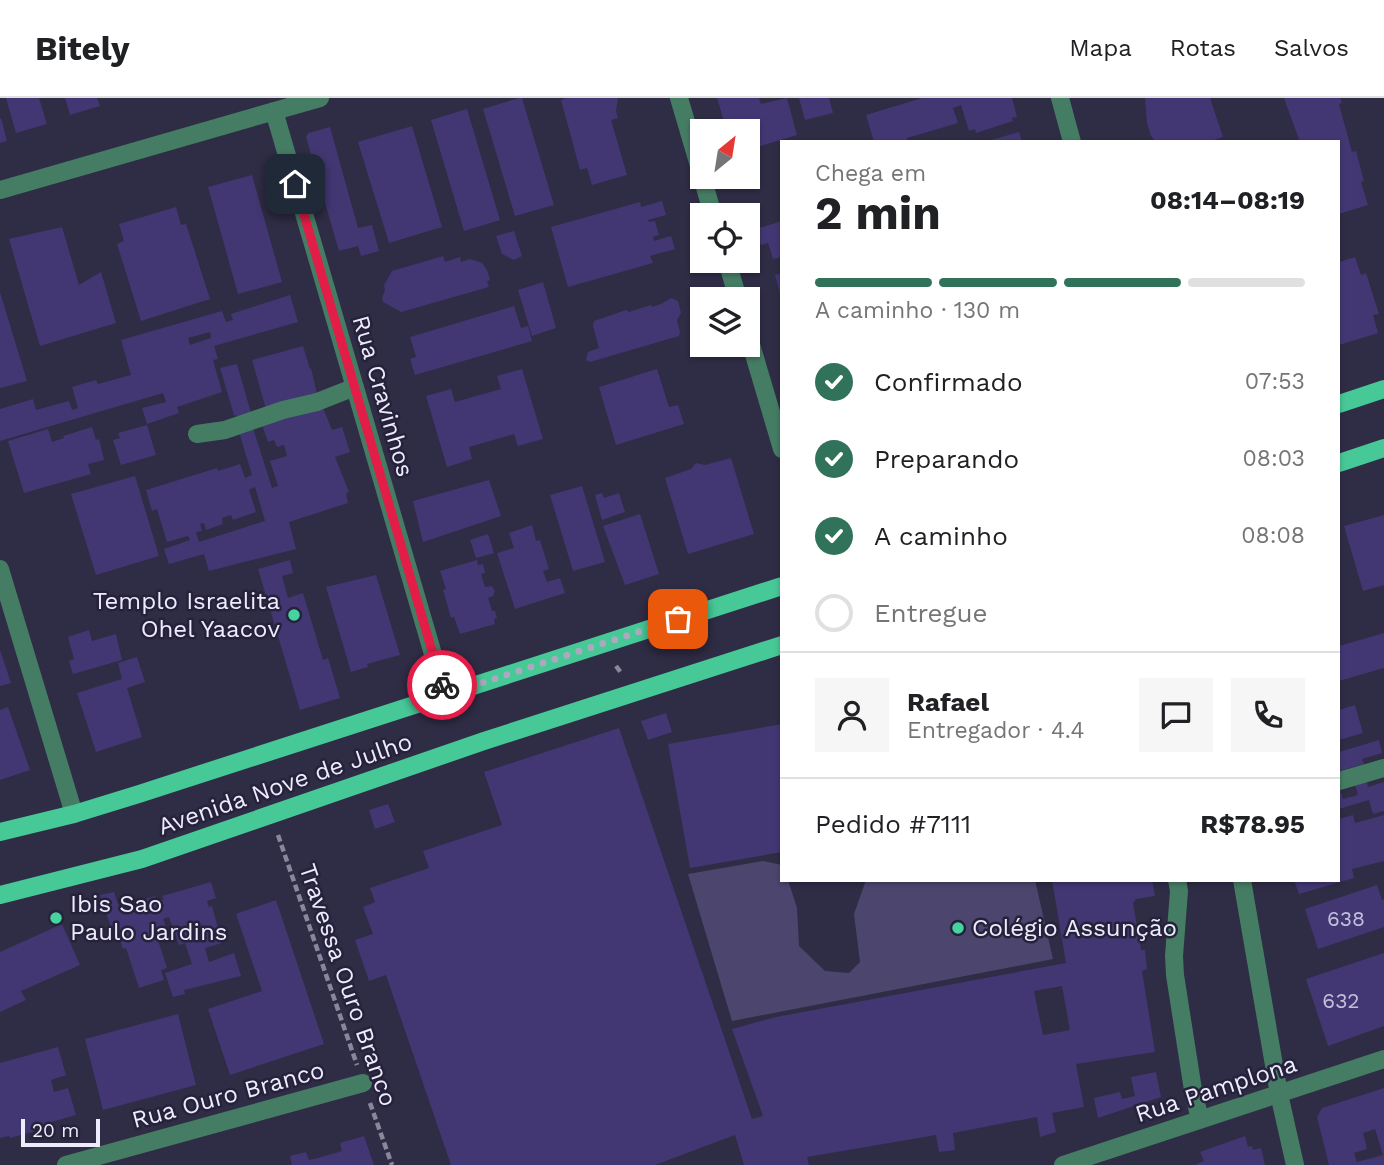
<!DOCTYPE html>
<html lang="pt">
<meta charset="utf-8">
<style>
:root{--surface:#fff;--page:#f6f6f6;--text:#202124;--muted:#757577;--line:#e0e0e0;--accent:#31725b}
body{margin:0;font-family:"Work Sans",sans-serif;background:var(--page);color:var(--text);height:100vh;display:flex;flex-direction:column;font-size:26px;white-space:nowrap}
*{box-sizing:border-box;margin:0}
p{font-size:23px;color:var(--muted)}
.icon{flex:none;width:38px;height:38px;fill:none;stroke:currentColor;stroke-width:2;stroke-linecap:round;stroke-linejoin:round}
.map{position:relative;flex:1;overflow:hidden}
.sheet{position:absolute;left:780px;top:42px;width:560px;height:742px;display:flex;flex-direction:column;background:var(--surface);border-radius:0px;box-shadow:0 2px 5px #0004}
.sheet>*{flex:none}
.needle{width:46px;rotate:30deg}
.controls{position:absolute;left:690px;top:21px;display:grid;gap:14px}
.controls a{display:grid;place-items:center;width:70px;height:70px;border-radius:0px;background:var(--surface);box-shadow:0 2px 5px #0004;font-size:35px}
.scale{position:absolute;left:21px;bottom:18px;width:79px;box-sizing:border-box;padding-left:7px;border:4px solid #edecfd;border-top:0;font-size:19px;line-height:24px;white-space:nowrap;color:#edecfd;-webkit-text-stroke:5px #26223b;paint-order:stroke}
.pin{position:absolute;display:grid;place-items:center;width:60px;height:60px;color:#fff;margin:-30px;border-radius:14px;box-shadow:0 4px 10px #0006}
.courier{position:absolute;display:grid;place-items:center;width:70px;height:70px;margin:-35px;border:5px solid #e11d48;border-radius:50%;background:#fff;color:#222;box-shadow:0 2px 9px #0007}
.summary em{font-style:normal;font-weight:700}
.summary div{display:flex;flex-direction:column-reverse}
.summary{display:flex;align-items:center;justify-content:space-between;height:119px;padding:0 35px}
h1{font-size:46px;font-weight:700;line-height:52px}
.bar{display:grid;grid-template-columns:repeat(4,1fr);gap:10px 7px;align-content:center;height:84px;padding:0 35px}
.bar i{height:9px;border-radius:5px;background:var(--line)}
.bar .current{background:var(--accent)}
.bar p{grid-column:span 4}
.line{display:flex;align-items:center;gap:18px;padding:0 35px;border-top:2px solid var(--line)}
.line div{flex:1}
.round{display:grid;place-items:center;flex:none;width:74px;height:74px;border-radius:0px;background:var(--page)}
ol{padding:0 35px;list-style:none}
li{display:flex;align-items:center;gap:21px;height:77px}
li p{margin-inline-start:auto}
li .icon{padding:7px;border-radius:50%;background:var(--accent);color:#fff;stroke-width:4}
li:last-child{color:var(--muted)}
li i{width:38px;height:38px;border:4px solid var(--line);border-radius:50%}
header{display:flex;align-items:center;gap:42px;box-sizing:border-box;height:98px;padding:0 35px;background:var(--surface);border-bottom:2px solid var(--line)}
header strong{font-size:33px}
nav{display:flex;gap:38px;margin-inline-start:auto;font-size:24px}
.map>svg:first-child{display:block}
.green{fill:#4c466f}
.building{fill:#423772;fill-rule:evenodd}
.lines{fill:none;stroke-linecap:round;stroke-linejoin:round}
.path{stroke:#89879c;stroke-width:4.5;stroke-dasharray:7 3.5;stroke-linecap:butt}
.minor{stroke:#457c64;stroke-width:18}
.major{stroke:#47c897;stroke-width:18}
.done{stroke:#aaa9bd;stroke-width:7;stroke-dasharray:0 12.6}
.route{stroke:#e11d48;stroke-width:9}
.poi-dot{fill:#45d49f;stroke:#26223b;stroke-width:2.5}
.labels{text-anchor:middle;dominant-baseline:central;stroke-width:5;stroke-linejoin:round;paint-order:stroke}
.number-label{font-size:21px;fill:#c2bfda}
.street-label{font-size:24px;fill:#edecfd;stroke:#26223b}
.poi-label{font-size:24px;fill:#edecfd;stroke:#26223b;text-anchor:start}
</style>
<header>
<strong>Bitely</strong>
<nav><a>Mapa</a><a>Rotas</a><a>Salvos</a></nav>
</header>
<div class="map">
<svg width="1384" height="1067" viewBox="0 0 1384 1067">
<rect width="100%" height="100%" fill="#2f2c45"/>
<path class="green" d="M763,763L782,767V782H788L797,810L799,848L825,873L849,875L860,864L854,816L866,782H1035L1053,861L732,923L688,776Z"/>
<path class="building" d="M6,0H39L47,26L16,35Z
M65,0H97L100,8L70,17Z
M519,0H522L554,107L515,118L483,11Z
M566,0H618L616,13L618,20L611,22L627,77L592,87L587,70L580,72L561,2Z
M717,0H759L761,6L787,0L797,37L747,52V33H727Z
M799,0H829L833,15L805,22Z
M922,0H1012L1017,19L1012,20L1013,23L976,35L975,31L969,33L961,7L953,10L958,25L907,40L908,44H874L866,17Z
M1145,0H1210L1223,39L1208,44H1156L1151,38L1147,25Z
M1284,0H1340L1342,5L1339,6L1352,54L1356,53L1364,83L1361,84L1368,107L1339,116V44H1300Z
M467,11L500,122L464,133L431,22Z
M1,20L7,43L0,45V21Z
M412,28L442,129L389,145L358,44Z
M330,29L358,130L372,127L379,153L361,158L358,148L339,153L306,39L308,35Z
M1019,34L1022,44H988V43Z
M252,77L282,184L238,196L208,89Z
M662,103L666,117L648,122L649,124L655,123L659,137L653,139L654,143L671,138L675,151L650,158L653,165L568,189L551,129L640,104L641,109Z
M176,109L181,127L186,126L210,201L141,223L117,146L124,143L119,126Z
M782,123V159L773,161L768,145L761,147L756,131Z
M62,129L79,187L101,174L116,225L40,248L9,141Z
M514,133L522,158L514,162L502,156L496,138Z
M443,158L445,164L460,159L461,164L470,161L482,165L487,172L490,182L487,183L489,189L401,214L383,204L382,200L385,192L384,187L392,173Z
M1355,159L1361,177L1366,175L1379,216L1373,217L1378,235L1339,247V164Z
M782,175V199H781L775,177Z
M543,184L556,230L532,238L518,192Z
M0,194L27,283L0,290Z
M290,197L298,224L214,248L218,261L213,262L222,294L177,309L179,315L147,326L142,310L166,304L163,295L0,343V311L33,301L36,312L69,303L72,312L78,310L72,289L96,282L98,286L131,277L121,242L222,213L226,224L233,222L231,216ZM210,234L211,240L190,247L188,240Z
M671,200L678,203L681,215L677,222L680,234L679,238L590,264L586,262L588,254L599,250L593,228L594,223L626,212L629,214L651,207L652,209L661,206Z
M514,208L521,230L528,228L532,243L415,277L410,261L416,259L410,239Z
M303,248L310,271L311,270L317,296L266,311L252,262Z
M237,266L251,315L241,319L234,317L220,270Z
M522,271L543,341L518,348L514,336L469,349L472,361L447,369L426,298L451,291L455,304L501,291L497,278Z
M657,271L669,309L678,307L684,326L616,347L599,289Z
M323,310L332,332L342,329L350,354L335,359L349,394L346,395L348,405L289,424L296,451L209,473L204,456L169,466L164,451L190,442L188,438L167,444L157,411L152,413L146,392L217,370L218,373L240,366L245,380L252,377L239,334L253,330L272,390L278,388L270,363L287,358L284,347L277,349L274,342L268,344L262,327ZM255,389L265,423L199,444L196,434L202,433L200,426L204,425L206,432L223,426L222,420L231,417L233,422L256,414L249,392Z
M147,327L156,357L121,367L113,342L120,340L118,335Z
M92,329L96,342L99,341L104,362L88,366L91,376L24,395L8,343L48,331L52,344L64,340L63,338Z
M731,360L754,436L688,456L665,380L691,371L696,365L705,367Z
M135,378L159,458L96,477L71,396Z
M489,382L501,418L423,444L413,403Z
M582,388L605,464L573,473L550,397Z
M602,395L604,400L619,395L625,414L602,422L595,397Z
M640,416L659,476L625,487L603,428Z
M1384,417V487L1363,493L1344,428Z
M532,427L536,443L540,442L549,471L543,473L547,484L560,480L565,495L515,511L497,455L514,450L509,435Z
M488,436L494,455L476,460L470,442Z
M290,462L293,475L282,478L288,500L303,495L323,562L328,560L340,600L300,612L258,471Z
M477,462L478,467L483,466L485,475L481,476L485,489L492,488L495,493L493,498L488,500L492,513H495L497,520L494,521L495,526L460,536L454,519L451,520L443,492L446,491L440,473Z
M376,477L400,557L367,566L368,569L351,574L326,489Z
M89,532L92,543L116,536L122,562L73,576L69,563L74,561L68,539Z
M1384,535V570L1339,583V548Z
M0,552L11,585L0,588Z
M137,559L145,584L127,590L142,639L96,654L77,595L122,581L118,565Z
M1355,607L1363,635L1339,642V612Z
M8,609L30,672L0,682V612Z
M666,615L672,634L648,642L641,623Z
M782,626V754L690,770L668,646Z
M619,630L752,1021L763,1018L732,931L776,919L1066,865L1052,782H1152L1155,798L1136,801L1133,805L1141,852H1145L1147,871L1142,873L1155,954L1076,966L1084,1009L1052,1015L1056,1034L1040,1039L1037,1019L953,1035L955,1052L939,1054L936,1037L807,1059L809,1067H744L735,1037L655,1067H451L386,877L369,883L355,842L373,836L363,809L375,804L370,790L429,770L423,753L502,727L484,674ZM1062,888L1070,932L1043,937L1034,893Z
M1379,642L1382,655L1362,661L1364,666L1339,673V654Z
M1367,684L1368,689L1384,684V713L1373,716L1369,702L1339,711V689L1343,701L1358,697L1355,687Z
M388,706L395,724L375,731L369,712Z
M1353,717L1355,725L1384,717V763L1352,771L1354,780L1299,796L1294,782H1339V721Z
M211,784L216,800L207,803L209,809L212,808L222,845L205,850L209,864L234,855L241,878L184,892L185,896L173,899L165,875L192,866L185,845L179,847L169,819L163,821L166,829L155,833L167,870L161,872L164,882L139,890L126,850L123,851L116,831L112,832L100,797L114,794L119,809L155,798L157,803L164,801L162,798Z
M1377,787L1382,802L1384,801V829L1318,851L1305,811Z
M276,802L324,946L230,977L208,911L262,893L236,816Z
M62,826L80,867L21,893L26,902L0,914V854Z
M1384,855V928L1328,948L1306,881Z
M178,916L196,987L103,1012L85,941Z
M58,949L66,977L51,982L54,994L68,990L76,1017L45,1026L46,1030L10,1040L9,1038L0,1040V965Z
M1156,974L1161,999L1098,1020L1094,1000L1120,994L1122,1001L1135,998L1131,979Z
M1384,990V1067H1329L1317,1019L1322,1010ZM1375,1031L1383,1057L1357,1064L1354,1055L1367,1051L1363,1035Z
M364,1038L374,1067H292L290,1058L306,1054L309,1062L318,1060L342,1053L340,1045Z
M1245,1038L1248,1049L1252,1048L1253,1052L1261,1050L1265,1067H1195L1204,1063L1200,1054Z"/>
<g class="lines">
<path class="path" d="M616,568L622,576
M278,737L357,967
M370,1005L392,1067"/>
<path class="minor" d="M679,0L702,78
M1060,0L1072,44
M274,13L445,597
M702,79L713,117
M0,92L320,0
M727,163L738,201
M747,233L782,351
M197,336L225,332L283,312L317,304L355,289
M0,471L74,716
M1339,683L1384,670
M1177,782L1179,793L1174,858L1175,877L1193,992L1200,1022
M1242,782L1279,996L1295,1067
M66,1067L363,985
M1063,1067L1384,961"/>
<path class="major" d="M1339,306L1384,291
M1339,365L1384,350
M0,734L74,716L139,696L782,488
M0,797L142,761L484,643L782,547"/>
</g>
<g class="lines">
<path class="done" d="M442,587L445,597L678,521"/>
<path class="route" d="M295,86L442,587"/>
</g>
<g class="poi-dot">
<circle cx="294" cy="517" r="7"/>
<circle cx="56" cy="820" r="7"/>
<circle cx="958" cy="830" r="7"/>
</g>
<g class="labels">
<g class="number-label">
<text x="1346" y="820">638</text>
<text x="1341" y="902">632</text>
</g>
<g class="street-label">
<text transform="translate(383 298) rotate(74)">Rua Cravinhos</text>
<text transform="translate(285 686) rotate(-19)">Avenida Nove de Julho</text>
<text transform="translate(348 887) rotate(71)">Travessa Ouro Branco</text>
<text transform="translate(1216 991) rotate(-18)">Rua Pamplona</text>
<text transform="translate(228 997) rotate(-15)">Rua Ouro Branco</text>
</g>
<g class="poi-label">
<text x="280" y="503" text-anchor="end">Templo Israelita<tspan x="280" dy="28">Ohel Yaacov</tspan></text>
<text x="70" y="806">Ibis Sao<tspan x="70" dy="28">Paulo Jardins</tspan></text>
<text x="972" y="830">Colégio Assunção</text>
</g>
</g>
</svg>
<div class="controls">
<a><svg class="needle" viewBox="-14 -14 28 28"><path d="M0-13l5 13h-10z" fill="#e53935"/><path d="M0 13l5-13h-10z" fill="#757577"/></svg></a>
<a><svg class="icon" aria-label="locate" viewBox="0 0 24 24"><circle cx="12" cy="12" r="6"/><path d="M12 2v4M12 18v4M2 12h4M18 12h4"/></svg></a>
<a><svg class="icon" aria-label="layers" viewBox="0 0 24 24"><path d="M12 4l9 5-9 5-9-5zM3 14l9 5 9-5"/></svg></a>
</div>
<div class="scale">20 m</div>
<div class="pin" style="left:678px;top:521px;background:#ea580c"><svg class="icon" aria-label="bag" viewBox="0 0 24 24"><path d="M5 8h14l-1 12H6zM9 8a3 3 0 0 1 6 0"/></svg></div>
<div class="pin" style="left:295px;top:86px;background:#1f2937"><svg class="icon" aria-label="home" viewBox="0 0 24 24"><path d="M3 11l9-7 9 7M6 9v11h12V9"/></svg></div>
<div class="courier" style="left:442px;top:587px"><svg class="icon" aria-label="bike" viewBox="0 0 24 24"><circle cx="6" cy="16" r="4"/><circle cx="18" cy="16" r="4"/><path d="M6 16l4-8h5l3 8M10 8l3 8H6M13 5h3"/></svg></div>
<section class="sheet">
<div class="summary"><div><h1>2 min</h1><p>Chega em</p></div><em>08:14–08:19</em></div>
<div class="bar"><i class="current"></i><i class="current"></i><i class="current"></i><i></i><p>A caminho · 130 m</p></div>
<ol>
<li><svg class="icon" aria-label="check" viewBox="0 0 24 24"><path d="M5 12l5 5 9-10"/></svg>Confirmado<p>07:53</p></li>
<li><svg class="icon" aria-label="check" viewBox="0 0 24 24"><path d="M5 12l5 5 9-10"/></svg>Preparando<p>08:03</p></li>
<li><svg class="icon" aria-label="check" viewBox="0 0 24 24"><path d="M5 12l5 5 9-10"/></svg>A caminho<p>08:08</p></li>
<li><i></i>Entregue</li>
</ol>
<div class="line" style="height:126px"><a class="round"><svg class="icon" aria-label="person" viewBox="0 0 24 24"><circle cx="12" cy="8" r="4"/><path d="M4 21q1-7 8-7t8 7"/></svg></a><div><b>Rafael</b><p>Entregador · 4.4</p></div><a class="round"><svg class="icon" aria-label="chat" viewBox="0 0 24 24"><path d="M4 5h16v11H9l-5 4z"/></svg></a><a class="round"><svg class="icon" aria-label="phone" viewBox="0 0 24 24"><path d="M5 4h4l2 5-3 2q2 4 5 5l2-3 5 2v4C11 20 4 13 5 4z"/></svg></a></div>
<div class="line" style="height:91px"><div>Pedido #7111</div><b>R$78.95</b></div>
</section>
</div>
